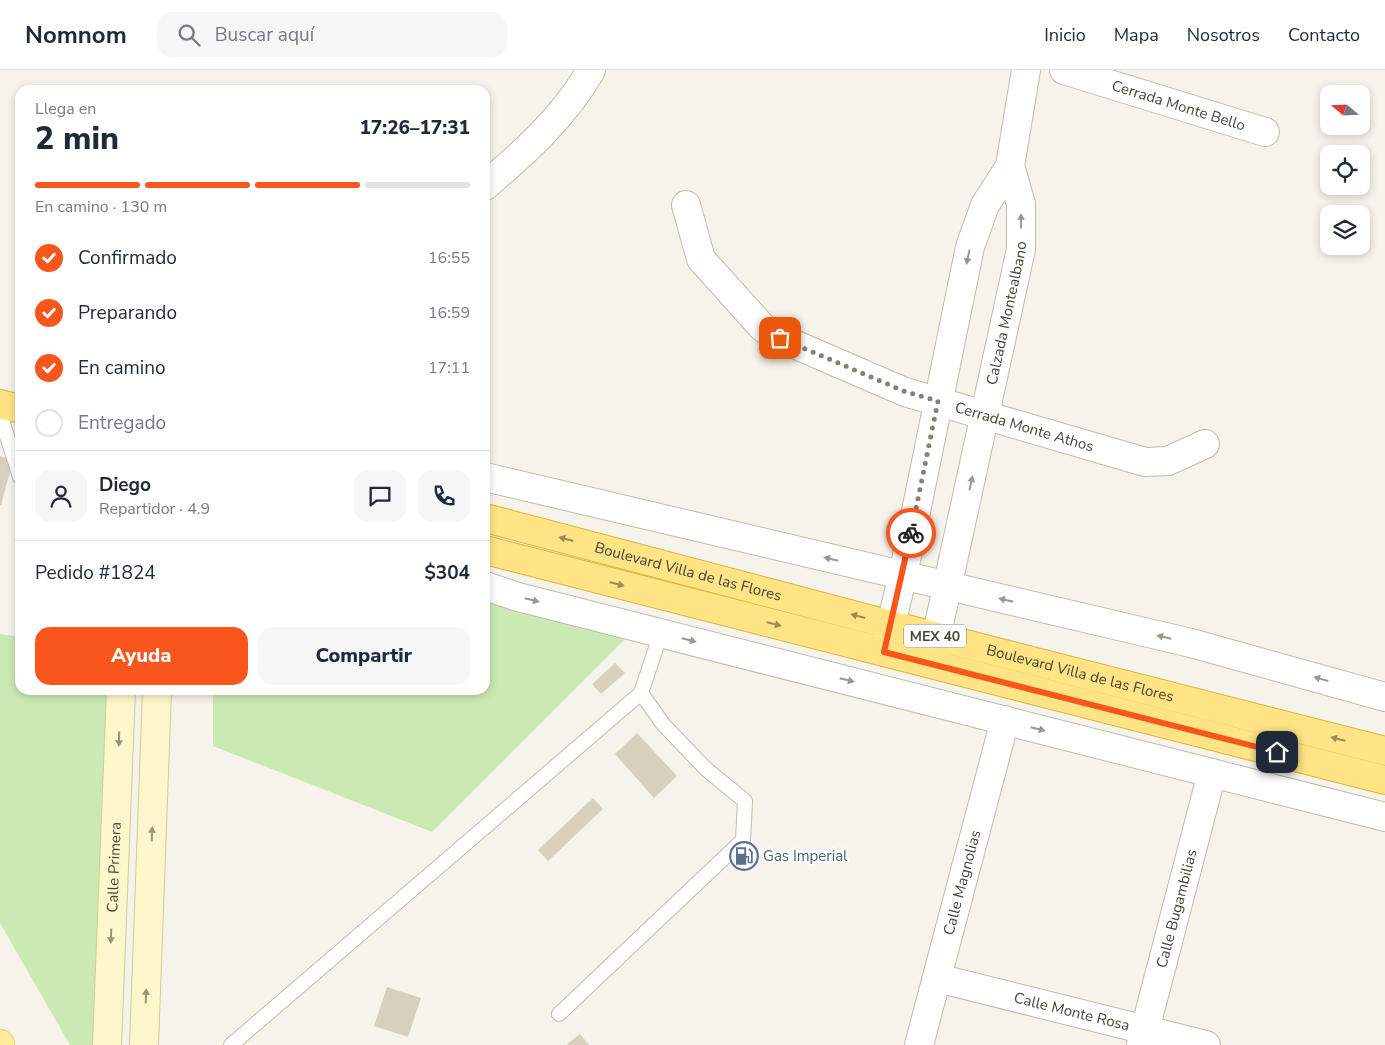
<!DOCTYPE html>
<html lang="es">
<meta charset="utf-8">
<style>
:root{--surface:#fff;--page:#f6f6f7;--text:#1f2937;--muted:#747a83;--line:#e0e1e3;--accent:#f9561d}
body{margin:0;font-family:"Nunito Sans",sans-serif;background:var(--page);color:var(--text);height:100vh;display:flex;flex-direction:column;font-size:19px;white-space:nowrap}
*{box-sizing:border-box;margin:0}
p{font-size:16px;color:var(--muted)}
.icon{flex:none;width:28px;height:28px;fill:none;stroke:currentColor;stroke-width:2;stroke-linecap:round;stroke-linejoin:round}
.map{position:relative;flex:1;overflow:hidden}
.sheet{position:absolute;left:15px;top:15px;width:475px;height:610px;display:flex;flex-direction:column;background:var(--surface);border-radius:15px;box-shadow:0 2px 8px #0003}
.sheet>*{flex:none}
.needle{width:32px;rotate:289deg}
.tools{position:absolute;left:1320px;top:15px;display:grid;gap:10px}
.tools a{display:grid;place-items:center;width:50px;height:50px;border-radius:10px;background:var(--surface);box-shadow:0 2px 8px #0003;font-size:25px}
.pin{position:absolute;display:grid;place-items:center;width:42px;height:42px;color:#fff;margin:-21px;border-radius:10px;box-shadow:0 2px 8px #0006}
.courier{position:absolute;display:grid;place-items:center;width:50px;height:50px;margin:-25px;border:4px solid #f9561d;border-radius:50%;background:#fff;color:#222;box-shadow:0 1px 6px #0007}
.summary em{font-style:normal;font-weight:800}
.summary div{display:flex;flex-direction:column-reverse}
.summary{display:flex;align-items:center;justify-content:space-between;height:85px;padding:0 20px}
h1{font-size:32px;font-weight:800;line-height:38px}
.bar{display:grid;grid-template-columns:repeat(4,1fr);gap:8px 5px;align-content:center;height:60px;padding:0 20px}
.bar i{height:6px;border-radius:4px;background:var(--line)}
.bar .on{background:var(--accent)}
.bar p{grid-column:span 4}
.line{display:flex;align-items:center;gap:12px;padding:0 20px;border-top:1px solid var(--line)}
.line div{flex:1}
.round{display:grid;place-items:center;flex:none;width:52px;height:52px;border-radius:15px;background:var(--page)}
ol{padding:0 20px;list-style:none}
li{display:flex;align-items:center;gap:15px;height:55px}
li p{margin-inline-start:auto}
li .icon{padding:5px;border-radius:50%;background:var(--accent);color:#fff;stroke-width:4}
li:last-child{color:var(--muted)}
li i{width:28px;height:28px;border:2px solid var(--line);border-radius:50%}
.button{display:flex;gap:10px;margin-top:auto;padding:10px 20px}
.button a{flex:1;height:58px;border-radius:15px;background:var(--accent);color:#fff;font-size:20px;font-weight:800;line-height:58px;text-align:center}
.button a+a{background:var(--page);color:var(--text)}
header{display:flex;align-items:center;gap:30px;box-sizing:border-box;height:70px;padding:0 25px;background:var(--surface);border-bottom:1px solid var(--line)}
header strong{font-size:24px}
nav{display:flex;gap:28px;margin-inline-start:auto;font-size:18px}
.search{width:350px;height:45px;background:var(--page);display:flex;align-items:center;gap:12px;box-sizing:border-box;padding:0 18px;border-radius:15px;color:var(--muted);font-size:19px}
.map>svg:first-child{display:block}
.green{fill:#cbe9b3}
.building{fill:#d7d0bf}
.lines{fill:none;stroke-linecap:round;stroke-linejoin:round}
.service-casing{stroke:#c1bcac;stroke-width:16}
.minor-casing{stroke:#c1bcac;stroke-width:30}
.secondary-casing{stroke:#d4cb9a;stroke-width:30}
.primary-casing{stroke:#e4cc69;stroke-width:30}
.trunk-casing{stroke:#ddb43c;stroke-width:30}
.service{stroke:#fff;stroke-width:14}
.minor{stroke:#fff;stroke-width:28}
.secondary{stroke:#fef7cb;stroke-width:28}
.primary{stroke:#feec9a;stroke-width:28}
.trunk{stroke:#fee484;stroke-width:28}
.oneway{fill:#9b9892}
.oneway2{fill:#9a8c5a}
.oneway3{fill:#9a957a}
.done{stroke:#858176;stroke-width:5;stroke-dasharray:0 9}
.route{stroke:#f9561d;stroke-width:6}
.labels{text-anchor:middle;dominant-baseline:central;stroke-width:5;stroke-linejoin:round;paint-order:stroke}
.shield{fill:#fff;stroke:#807c74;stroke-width:1}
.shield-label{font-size:14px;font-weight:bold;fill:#494438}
.street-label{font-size:15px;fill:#494438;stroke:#fff}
.service-label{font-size:15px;fill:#4e5e75;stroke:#fff;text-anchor:start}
</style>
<header>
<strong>Nomnom</strong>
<div class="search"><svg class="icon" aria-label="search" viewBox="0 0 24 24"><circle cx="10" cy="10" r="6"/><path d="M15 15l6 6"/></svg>Buscar aquí</div>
<nav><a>Inicio</a><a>Mapa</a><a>Nosotros</a><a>Contacto</a></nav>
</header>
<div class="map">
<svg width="1385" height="975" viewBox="0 0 1385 975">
<rect width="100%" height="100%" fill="#f5f3ea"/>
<path class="green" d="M485,514L636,558L432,762L213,676V620H485Z
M0,564L20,567V620H120L108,975H70L0,853Z"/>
<path class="building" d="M0,386L13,390L1,435H0Z
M615,593L625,603L601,624L592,614Z
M637,663L677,706L654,728L615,684Z
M593,728L603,739L548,791L538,780Z
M387,917L421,928L408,967L374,956Z
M580,964L589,975H566Z"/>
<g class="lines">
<defs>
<path id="service" d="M0,344L20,407
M559,944L743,770L745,731L706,699L663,654L641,623
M231,975L641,623L661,563"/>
<g id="minor">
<path id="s1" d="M1064,0L1265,62"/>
<path d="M485,116C525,82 565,46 591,0"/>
<path id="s2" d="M686,135L701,189L762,257L780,268L905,322L1145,392L1168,391L1205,374"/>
<path d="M485,407L1191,573L1385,627"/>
<path d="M485,516L518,527L1385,747"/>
<path d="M885,579L903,505L970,177L985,135L1010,96L1026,0"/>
<path id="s3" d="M931,591L1021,179V134L1010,96"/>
<path id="s4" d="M937,908L1206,975"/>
<path id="s5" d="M919,975L1005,650"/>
<path id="s6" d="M1141,975L1212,703"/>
</g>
<g id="secondary">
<path id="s7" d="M107,975L121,620"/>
<path d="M144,975L157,620"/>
</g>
<path id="primary" d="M0,974V975"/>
<g id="trunk">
<path d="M0,334L20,339"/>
<path id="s8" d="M485,448L891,555L1385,681"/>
<path d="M485,480L1385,710"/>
</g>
</defs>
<use href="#service" class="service-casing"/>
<use href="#minor" class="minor-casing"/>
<use href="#secondary" class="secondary-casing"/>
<use href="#primary" class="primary-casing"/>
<use href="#trunk" class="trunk-casing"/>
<use href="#service" class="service"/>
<use href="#minor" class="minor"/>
<use href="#secondary" class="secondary"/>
<use href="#primary" class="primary"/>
<use href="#trunk" class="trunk"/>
</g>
<defs><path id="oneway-solid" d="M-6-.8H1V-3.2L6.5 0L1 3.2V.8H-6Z" transform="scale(1.25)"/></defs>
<g class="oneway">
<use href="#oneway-solid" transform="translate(1021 151) rotate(-89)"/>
<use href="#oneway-solid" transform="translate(968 187) rotate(102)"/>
<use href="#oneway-solid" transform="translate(971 413) rotate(-78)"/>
<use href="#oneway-solid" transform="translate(831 489) rotate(-167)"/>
<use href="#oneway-solid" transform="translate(532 530) rotate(14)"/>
<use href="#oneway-solid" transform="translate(1006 530) rotate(-167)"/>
<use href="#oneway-solid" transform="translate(1164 567) rotate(-167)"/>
<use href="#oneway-solid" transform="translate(689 570) rotate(14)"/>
<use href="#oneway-solid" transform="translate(1321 609) rotate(-164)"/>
<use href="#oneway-solid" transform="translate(847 610) rotate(14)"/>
<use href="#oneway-solid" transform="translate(1038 659) rotate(14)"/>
</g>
<g class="oneway2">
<use href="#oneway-solid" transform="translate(566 469) rotate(-165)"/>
<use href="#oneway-solid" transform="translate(617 514) rotate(14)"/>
<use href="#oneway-solid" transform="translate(858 546) rotate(-165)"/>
<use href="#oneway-solid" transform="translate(774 554) rotate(14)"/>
<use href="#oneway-solid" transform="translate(1338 669) rotate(-166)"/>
</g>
<g class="oneway3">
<use href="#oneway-solid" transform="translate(119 669) rotate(92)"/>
<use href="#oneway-solid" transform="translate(152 764) rotate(-88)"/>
<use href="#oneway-solid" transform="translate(111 866) rotate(92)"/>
<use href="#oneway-solid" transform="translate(146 926) rotate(-88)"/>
</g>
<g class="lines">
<path class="done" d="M780,268L906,322L938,331L911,463"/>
<path class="route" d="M911,463L884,582L1277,682"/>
</g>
<defs>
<symbol id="fuel-ring" viewBox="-11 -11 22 22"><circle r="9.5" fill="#fff" stroke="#5c6f8a" stroke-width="1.5"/><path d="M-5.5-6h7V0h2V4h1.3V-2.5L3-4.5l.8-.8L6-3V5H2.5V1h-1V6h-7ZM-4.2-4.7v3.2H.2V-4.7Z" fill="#5c6f8a"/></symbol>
</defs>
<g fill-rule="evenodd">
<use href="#fuel-ring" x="728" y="770" width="32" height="32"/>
</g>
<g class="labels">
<rect class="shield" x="904" y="554.5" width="62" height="23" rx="4"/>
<g class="shield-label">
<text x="935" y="566">MEX 40</text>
</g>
<g class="street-label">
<text stroke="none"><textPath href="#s1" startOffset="120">Cerrada Monte Bello</textPath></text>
<text stroke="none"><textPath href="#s3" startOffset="356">Calzada Montealbano</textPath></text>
<text stroke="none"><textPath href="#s2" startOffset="429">Cerrada Monte Athos</textPath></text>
<text stroke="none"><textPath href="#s8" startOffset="210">Boulevard Villa de las Flores</textPath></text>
<text stroke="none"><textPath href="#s8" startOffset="615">Boulevard Villa de las Flores</textPath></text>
<text stroke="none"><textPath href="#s7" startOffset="178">Calle Primera</textPath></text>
<text stroke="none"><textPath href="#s5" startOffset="168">Calle Magnolias</textPath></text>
<text stroke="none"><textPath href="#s6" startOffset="141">Calle Bugambilias</textPath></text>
<text stroke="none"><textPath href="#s4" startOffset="139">Calle Monte Rosa</textPath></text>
</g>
<g class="service-label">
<text x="763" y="786">Gas Imperial</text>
</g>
</g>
</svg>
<div class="tools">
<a><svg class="needle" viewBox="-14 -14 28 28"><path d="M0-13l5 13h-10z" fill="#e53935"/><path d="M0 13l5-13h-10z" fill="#747a83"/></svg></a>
<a><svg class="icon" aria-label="locate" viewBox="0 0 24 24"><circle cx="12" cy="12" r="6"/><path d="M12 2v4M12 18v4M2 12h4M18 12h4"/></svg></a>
<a><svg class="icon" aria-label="layers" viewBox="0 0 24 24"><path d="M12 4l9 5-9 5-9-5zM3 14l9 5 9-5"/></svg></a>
</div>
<div class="pin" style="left:780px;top:268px;background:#ea580c"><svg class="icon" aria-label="bag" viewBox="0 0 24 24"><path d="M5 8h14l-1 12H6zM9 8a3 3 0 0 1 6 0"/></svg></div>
<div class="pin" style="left:1277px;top:682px;background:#1f2937"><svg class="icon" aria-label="home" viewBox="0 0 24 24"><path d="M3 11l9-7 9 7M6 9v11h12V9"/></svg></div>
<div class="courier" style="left:911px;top:463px"><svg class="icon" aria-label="bike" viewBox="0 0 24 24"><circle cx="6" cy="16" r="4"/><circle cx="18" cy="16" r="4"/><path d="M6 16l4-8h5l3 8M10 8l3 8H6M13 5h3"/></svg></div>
<section class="sheet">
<div class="summary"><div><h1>2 min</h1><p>Llega en</p></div><em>17:26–17:31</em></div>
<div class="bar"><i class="on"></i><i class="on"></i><i class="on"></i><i></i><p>En camino · 130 m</p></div>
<ol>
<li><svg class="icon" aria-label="check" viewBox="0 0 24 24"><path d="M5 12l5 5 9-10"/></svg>Confirmado<p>16:55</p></li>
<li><svg class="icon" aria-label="check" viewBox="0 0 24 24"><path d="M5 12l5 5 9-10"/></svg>Preparando<p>16:59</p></li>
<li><svg class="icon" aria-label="check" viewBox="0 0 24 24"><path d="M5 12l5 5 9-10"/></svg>En camino<p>17:11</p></li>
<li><i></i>Entregado</li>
</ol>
<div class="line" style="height:90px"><a class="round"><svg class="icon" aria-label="person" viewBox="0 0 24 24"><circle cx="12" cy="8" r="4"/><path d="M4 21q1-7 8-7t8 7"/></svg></a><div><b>Diego</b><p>Repartidor · 4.9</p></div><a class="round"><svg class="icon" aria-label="chat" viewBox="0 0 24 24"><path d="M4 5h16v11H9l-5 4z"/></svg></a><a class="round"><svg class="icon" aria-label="phone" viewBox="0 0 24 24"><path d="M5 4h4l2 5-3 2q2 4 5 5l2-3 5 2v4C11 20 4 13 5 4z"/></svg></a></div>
<div class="line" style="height:65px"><div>Pedido #1824</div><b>$304</b></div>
<div class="button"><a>Ayuda</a><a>Compartir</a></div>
</section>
</div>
